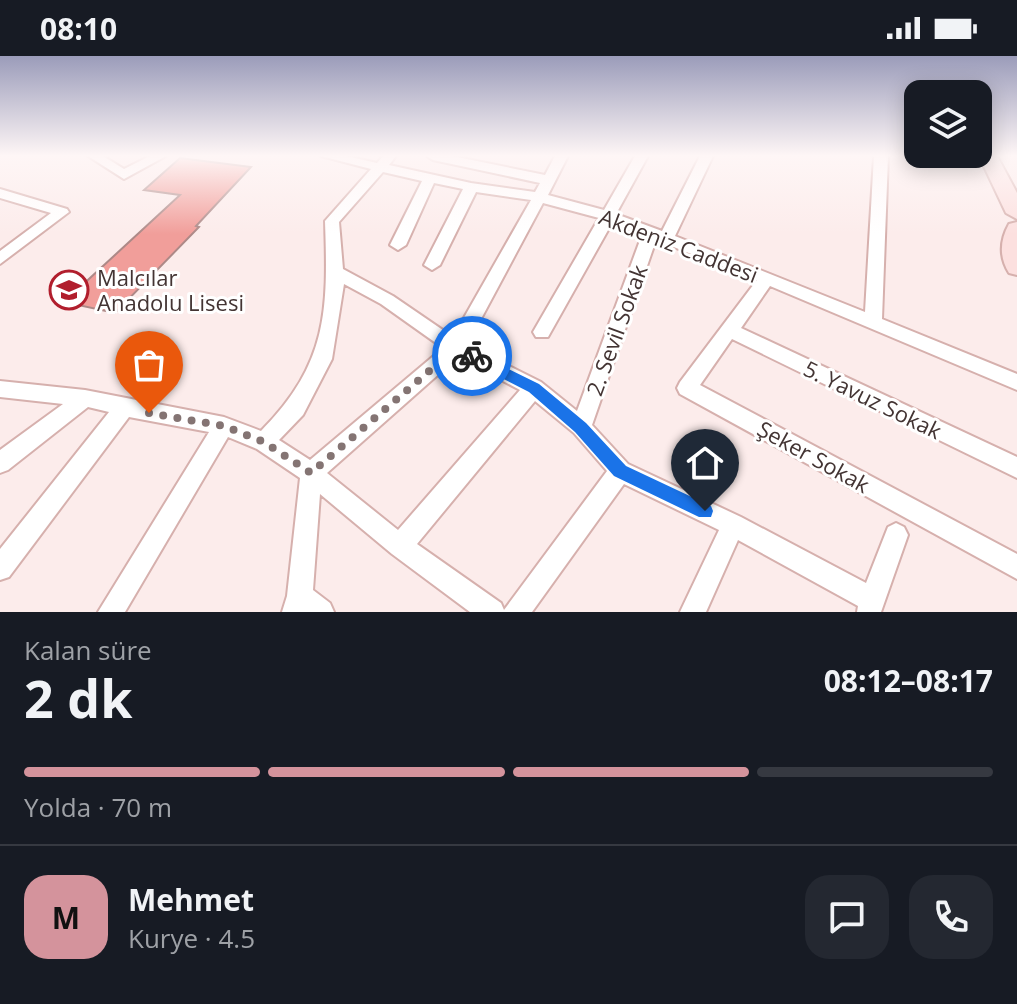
<!DOCTYPE html>
<html lang="tr">
<meta charset="utf-8">
<style>
:root{--surface:#171b24;--page:#242831;--text:#f1f3f6;--muted:#9ea1a6;--line:#363941;--accent:#d4939c}
body{margin:0;font-family:"Open Sans",sans-serif;background:var(--page);color:var(--text);height:100vh;display:flex;flex-direction:column;font-size:30px;white-space:nowrap}
*{box-sizing:border-box;margin:0}
p{font-size:26px;color:var(--muted)}
.icon{flex:none;width:44px;height:44px;fill:none;stroke:currentColor;stroke-width:2;stroke-linecap:round;stroke-linejoin:round}
.map{position:relative;height:556px;overflow:hidden}
.drawer{display:flex;flex-direction:column;background:var(--surface);flex:1}
.drawer>*{flex:none}
.controls{position:absolute;left:904px;top:24px;display:grid;gap:16px}
.controls a{display:grid;place-items:center;width:88px;height:88px;border-radius:16px;background:var(--surface);box-shadow:0 4px 20px #0003;font-size:40px}
.pin{position:absolute;display:grid;place-items:center;width:68px;height:68px;color:#fff;margin:-82px -34px;border-radius:50% 50% 50% 0;rotate:-45deg;box-shadow:0 0 8px #0007}
.pin .icon{rotate:45deg}
.courier{position:absolute;display:grid;place-items:center;width:80px;height:80px;margin:-40px;border:6px solid #1a73e8;border-radius:50%;background:#fff;color:#222;box-shadow:0 2px 10px #0007}
.overview em{font-style:normal;font-weight:700}
.overview div{display:flex;flex-direction:column-reverse}
.overview{display:flex;align-items:center;justify-content:space-between;height:136px;padding:0 24px}
h1{font-size:52px;font-weight:700;line-height:60px}
.bar{display:grid;grid-template-columns:repeat(4,1fr);gap:12px 8px;align-content:center;height:96px;padding:0 24px}
.bar i{height:10px;border-radius:6px;background:var(--line)}
.bar .current{background:var(--accent)}
.bar p{grid-column:span 4}
.line{display:flex;align-items:center;gap:20px;padding:0 24px;border-top:2px solid var(--line)}
.line div{flex:1}
.round{display:grid;place-items:center;flex:none;width:84px;height:84px;border-radius:24px;background:var(--page)}
.status{display:flex;justify-content:space-between;align-items:center;height:56px;padding:0 40px;background:var(--surface);direction:ltr}
.status svg{height:22px;fill:currentColor}
.map>svg:first-child{display:block}
.building{fill:#f19e9a;stroke:#ad8987;stroke-width:2}
.lines{fill:none;stroke-linecap:round;stroke-linejoin:round}
.street-casing{stroke:#d6b0ad;stroke-width:4}
.secondary-casing{stroke:#d6b0ad;stroke-width:4}
.street{fill:#fff;fill-rule:evenodd}
.secondary{fill:#fce0df;fill-rule:evenodd}
.route{fill:#1a73e8}
.done{stroke:#847473;stroke-width:8;stroke-dasharray:0 14.4}
.labels{text-anchor:middle;dominant-baseline:central;stroke-width:6;stroke-linejoin:round;paint-order:stroke}
.street-label{font-size:22px;fill:#433433;stroke:#fff}
.poi-label{font-size:22px;fill:#433433;stroke:#fff;text-anchor:start}
</style>
<div class="status"><b>08:10</b><svg viewBox="0 0 49 12"><path d="M0 12V9h3v3zM5 12V6h3v6zM10 12V3h3v9zM15 12V0h3v12zM26 1h20v11H26zM47 4h2v5h-2z"/></svg></div>
<div class="map">
<svg width="1017" height="556" viewBox="0 0 1017 556">
<rect width="100%" height="100%" fill="#fceceb"/>
<path class="building" d="M180,102L251,111L196,170L199,171L115,257L64,246L180,139L144,134Z"/>
<g class="lines">
<defs>
<path id="street" d="M88,100H103L124,113L150,100H166L124,123Z
M321,100H346L377,107L383,100H396L389,109L471,127L535,136L540,127L433,104L427,100H452L545,119L555,100H568L548,139L604,154L635,100H648L616,158L662,175L700,100H713L675,180L865,256L874,100H888L882,263L1017,318V334L770,230L741,272L1017,401V422L732,283L700,329L1017,498V523L680,338L677,332L680,326L757,224L656,184L592,369L628,408L741,461L866,527L888,471L896,467L904,471L908,479L881,556H857L858,550L738,484L706,556H680L719,474L624,428L532,556H470L392,498L320,438L313,534L330,547L334,556H282L287,540L300,422L257,393L228,381L125,556H98L209,376L129,361L9,521L0,524V493L109,356L88,351L8,414L0,417V394L63,348L0,341V325L85,334L224,361L261,375C328,307 328,255 325,165L371,113ZM383,116L422,125L390,189L398,194L406,189L434,127L463,133L424,209L432,214L440,209L476,136L531,144L453,281L393,240L343,213L339,166ZM543,147L599,162L533,276L536,281H548L612,167L642,179L577,355L541,326L467,289ZM344,228L381,248L443,292L310,404L279,384L303,359L332,303ZM458,301L520,334L398,474L327,417ZM535,345L574,377L607,415L504,554L501,547L417,488Z
M0,133L67,153L69,156L0,208V195L51,157L0,142Z"/>
<path id="secondary" d="M979,100H997L1017,137V163L1006,157Z
M1017,166V219L1009,217C999,201 1000,184 1009,168Z"/>
</defs>
<use href="#street" class="street-casing"/>
<use href="#secondary" class="secondary-casing"/>
<use href="#street" class="street"/>
<use href="#secondary" class="secondary"/>
</g>
<linearGradient id="sky" x2="0" y2="1"><stop stop-color="#9b9cba"/><stop offset="0.56" stop-color="#fef6f6"/><stop offset="1" stop-color="#fef6f6" stop-opacity="0"/></linearGradient>
<rect width="1017" height="178" fill="url(#sky)"/>
<path class="route" d="M472,295L539,328L586,367L626,410L711,450L713,455L711,461H699L614,420L575,376L529,336L467,304V296Z"/>
<g class="lines">
<path class="done" d="M149,357L224,370L264,386L311,417L456,292L472,300"/>
</g>
<defs>
<symbol id="school-ring" viewBox="-11 -11 22 22"><circle r="9.5" fill="#fff" stroke="#b11e2d" stroke-width="1.5"/><path d="M0-5L7-2L0 1L-7-2ZM-4 1L0 2.5L4 1V4Q0 6-4 4Z" fill="#b11e2d"/></symbol>
</defs>
<g fill-rule="evenodd">
<use href="#school-ring" x="47" y="212" width="44" height="44"/>
</g>
<g class="labels">
<g class="street-label">
<text transform="translate(679 189) rotate(21)">Akdeniz Caddesi</text>
<text transform="translate(616 274) rotate(-70)">2. Sevil Sokak</text>
<text transform="translate(873 343) rotate(26)">5. Yavuz Sokak</text>
<text transform="translate(814 400) rotate(29)">Şeker Sokak</text>
</g>
<g class="poi-label">
<text x="97" y="221">Malcılar<tspan x="97" dy="25">Anadolu Lisesi</tspan></text>
</g>
</g>
</svg>
<div class="controls">
<a><svg class="icon" aria-label="layers" viewBox="0 0 24 24"><path d="M12 4l9 5-9 5-9-5zM3 14l9 5 9-5"/></svg></a>
</div>
<div class="pin" style="left:149px;top:357px;background:#ea580c"><svg class="icon" aria-label="bag" viewBox="0 0 24 24"><path d="M5 8h14l-1 12H6zM9 8a3 3 0 0 1 6 0"/></svg></div>
<div class="pin" style="left:705px;top:455px;background:#1f2937"><svg class="icon" aria-label="home" viewBox="0 0 24 24"><path d="M3 11l9-7 9 7M6 9v11h12V9"/></svg></div>
<div class="courier" style="left:472px;top:300px"><svg class="icon" aria-label="bike" viewBox="0 0 24 24"><circle cx="6" cy="16" r="4"/><circle cx="18" cy="16" r="4"/><path d="M6 16l4-8h5l3 8M10 8l3 8H6M13 5h3"/></svg></div>
</div>
<section class="drawer">
<div class="overview"><div><h1>2 dk</h1><p>Kalan süre</p></div><em>08:12–08:17</em></div>
<div class="bar"><i class="current"></i><i class="current"></i><i class="current"></i><i></i><p>Yolda · 70 m</p></div>
<div class="line" style="height:144px"><b class="round" style="background:var(--accent);color:#111">M</b><div><b>Mehmet</b><p>Kurye · 4.5</p></div><a class="round"><svg class="icon" aria-label="chat" viewBox="0 0 24 24"><path d="M4 5h16v11H9l-5 4z"/></svg></a><a class="round"><svg class="icon" aria-label="phone" viewBox="0 0 24 24"><path d="M5 4h4l2 5-3 2q2 4 5 5l2-3 5 2v4C11 20 4 13 5 4z"/></svg></a></div>
</section>
